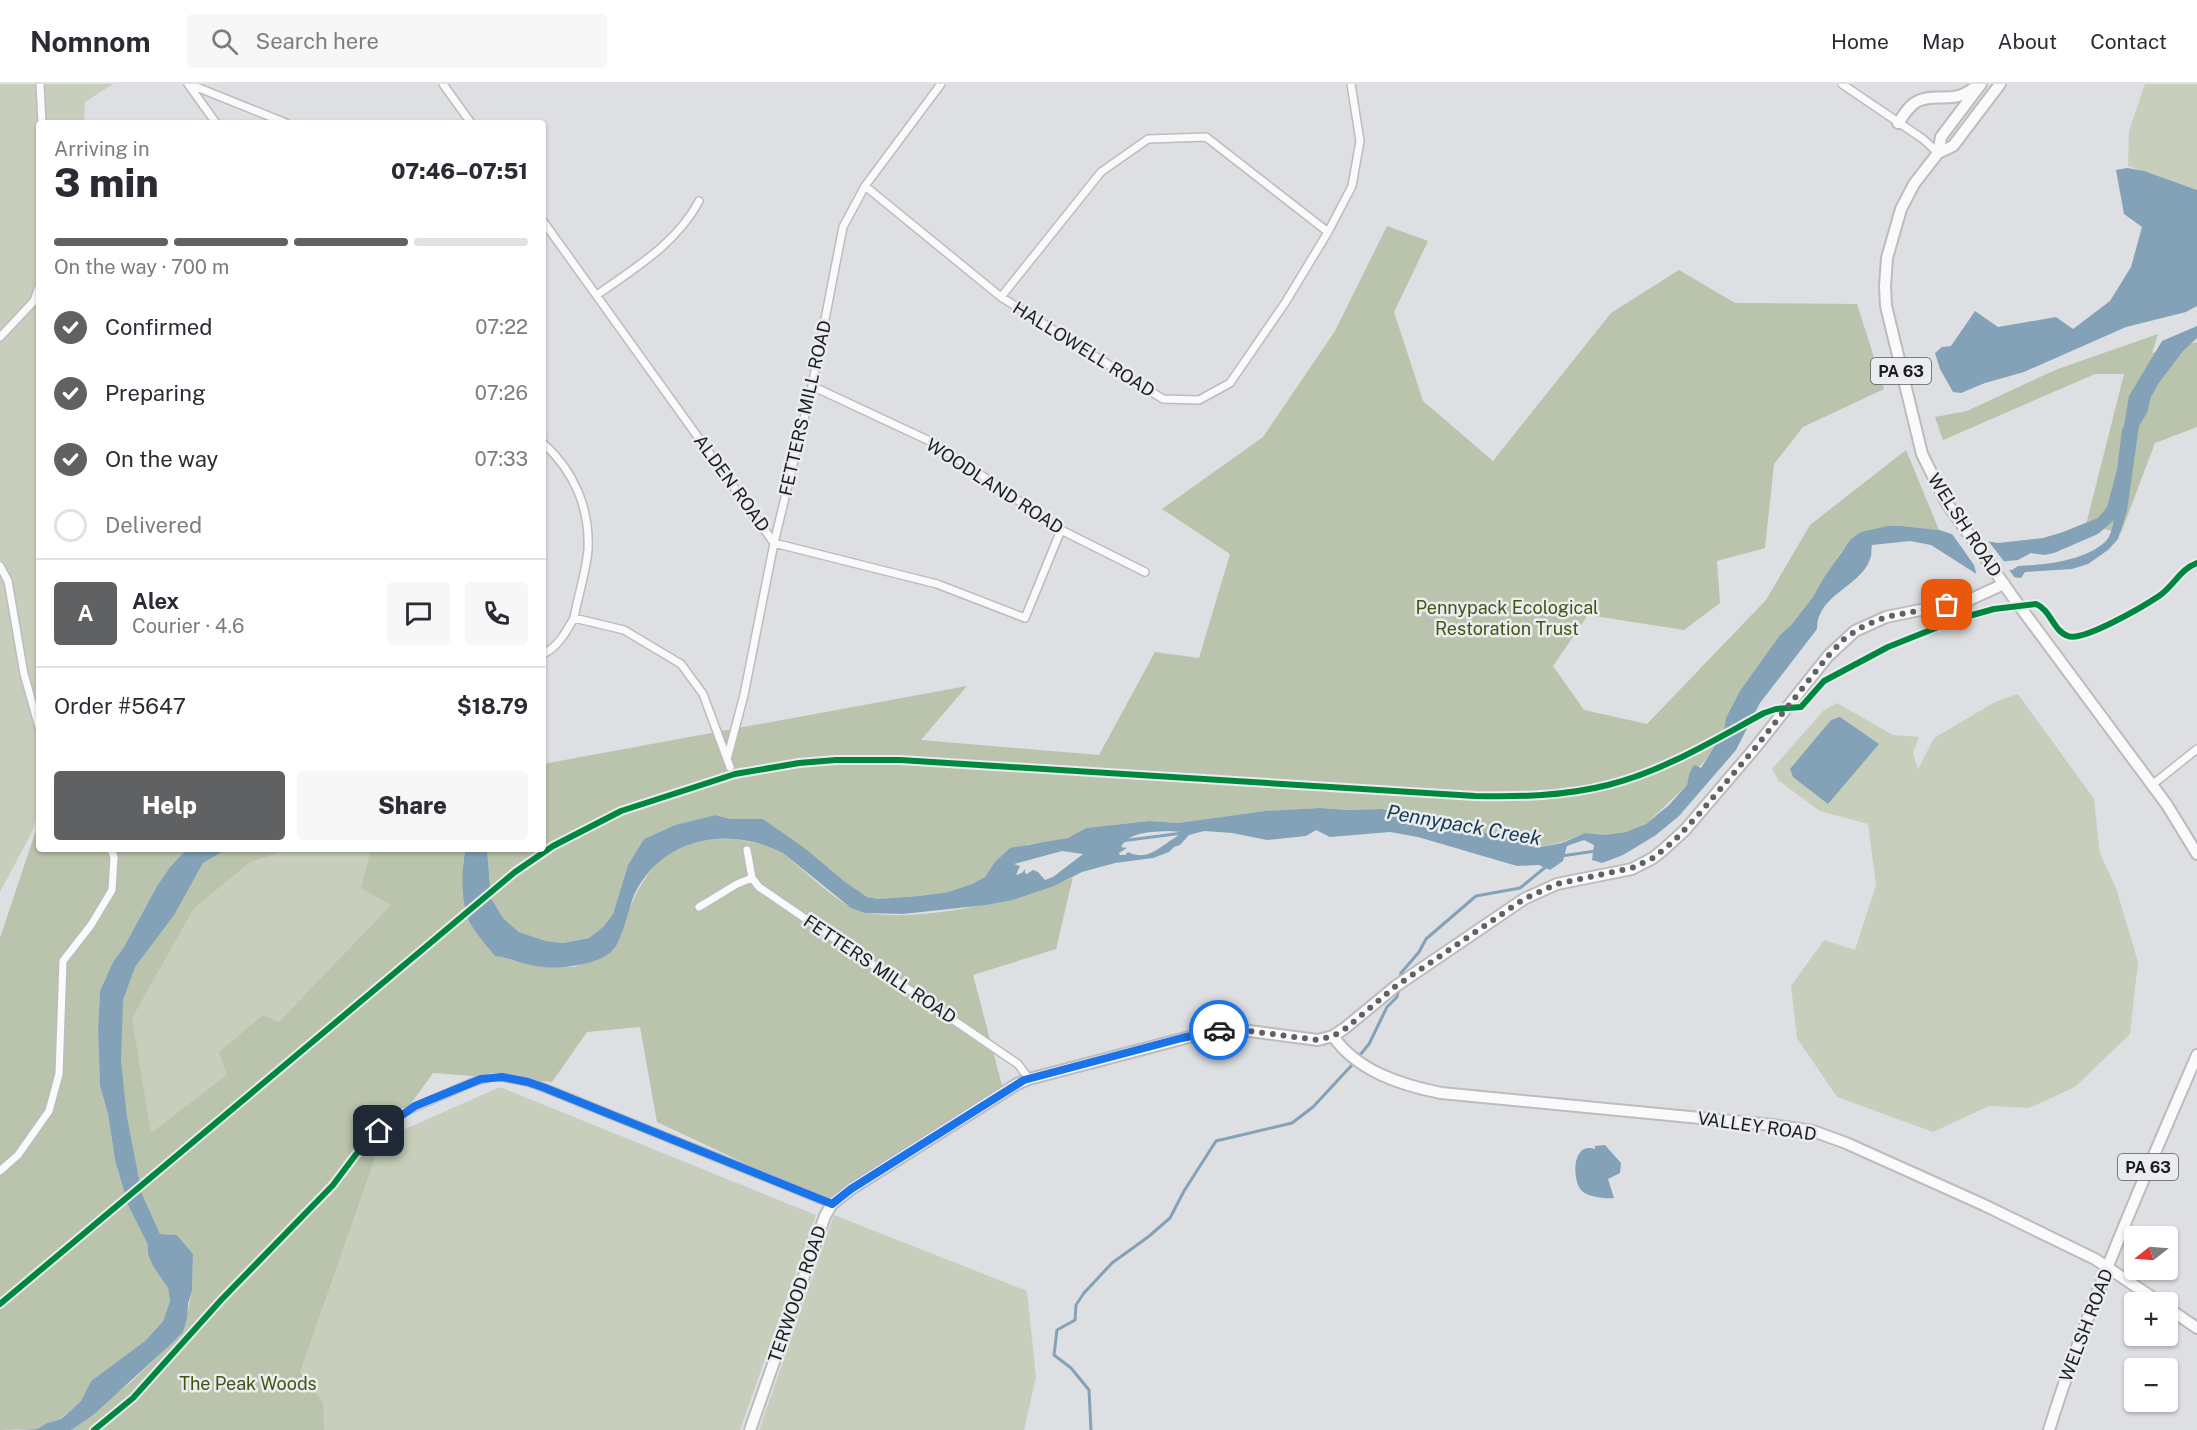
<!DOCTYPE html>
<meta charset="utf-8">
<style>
:root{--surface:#fff;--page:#f7f7f7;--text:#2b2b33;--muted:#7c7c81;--line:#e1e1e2;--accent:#606163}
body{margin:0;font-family:"Public Sans",sans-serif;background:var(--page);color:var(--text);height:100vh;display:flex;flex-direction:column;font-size:22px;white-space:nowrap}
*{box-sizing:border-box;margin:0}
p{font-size:20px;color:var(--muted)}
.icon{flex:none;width:33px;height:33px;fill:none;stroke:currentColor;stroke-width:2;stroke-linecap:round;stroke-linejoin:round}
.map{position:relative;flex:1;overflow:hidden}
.drawer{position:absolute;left:36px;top:36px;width:510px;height:732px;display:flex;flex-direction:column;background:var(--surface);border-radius:6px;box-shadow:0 2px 4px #0004}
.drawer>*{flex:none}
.needle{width:39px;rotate:253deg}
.controls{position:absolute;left:2124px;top:1142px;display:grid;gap:12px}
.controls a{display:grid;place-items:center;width:54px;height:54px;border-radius:6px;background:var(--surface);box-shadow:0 2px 4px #0004;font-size:30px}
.pin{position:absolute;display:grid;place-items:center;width:51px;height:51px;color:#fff;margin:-26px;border-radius:12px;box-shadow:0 3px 9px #0006}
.courier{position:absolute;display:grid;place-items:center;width:60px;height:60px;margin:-30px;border:4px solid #1a73e8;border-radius:50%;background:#fff;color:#222;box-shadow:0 2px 8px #0007}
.head em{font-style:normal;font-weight:800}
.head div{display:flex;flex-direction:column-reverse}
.head{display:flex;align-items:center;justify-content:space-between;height:102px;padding:0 18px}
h1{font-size:39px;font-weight:800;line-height:45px}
.bar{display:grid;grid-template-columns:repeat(4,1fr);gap:9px 6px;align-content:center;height:72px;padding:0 18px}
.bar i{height:8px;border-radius:4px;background:var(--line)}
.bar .active{background:var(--accent)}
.bar p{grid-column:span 4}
.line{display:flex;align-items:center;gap:15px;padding:0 18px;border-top:2px solid var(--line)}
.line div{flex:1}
.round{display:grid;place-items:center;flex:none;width:63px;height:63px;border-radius:6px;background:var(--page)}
ol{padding:0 18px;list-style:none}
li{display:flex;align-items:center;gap:18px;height:66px}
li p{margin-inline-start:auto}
li .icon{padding:6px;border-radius:50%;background:var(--accent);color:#fff;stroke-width:4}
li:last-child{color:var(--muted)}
li i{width:33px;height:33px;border:3px solid var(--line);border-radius:50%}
.action{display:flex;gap:12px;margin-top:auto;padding:12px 18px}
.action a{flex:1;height:69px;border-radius:6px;background:var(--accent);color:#fff;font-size:24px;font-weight:800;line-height:69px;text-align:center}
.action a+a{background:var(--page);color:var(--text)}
header{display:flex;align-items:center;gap:36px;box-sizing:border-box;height:84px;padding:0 30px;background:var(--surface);border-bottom:2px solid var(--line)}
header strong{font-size:28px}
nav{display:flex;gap:33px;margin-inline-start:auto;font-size:21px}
.search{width:420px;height:54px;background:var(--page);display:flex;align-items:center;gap:15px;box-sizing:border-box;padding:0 21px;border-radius:6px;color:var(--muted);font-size:22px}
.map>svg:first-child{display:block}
.green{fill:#c7cfbc}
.forest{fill:#bac3ac}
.water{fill:#83a2b7;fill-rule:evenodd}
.pier{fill:#dddfe2}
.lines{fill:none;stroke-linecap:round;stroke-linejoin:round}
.stream{stroke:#83a2b7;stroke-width:3}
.street-casing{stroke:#bbbcbe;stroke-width:10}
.secondary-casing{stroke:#bbbcbe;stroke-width:14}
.primary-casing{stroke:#bbbcbe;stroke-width:14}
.street{stroke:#fafafb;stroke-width:7}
.secondary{stroke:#fafafb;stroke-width:10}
.primary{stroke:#fafafb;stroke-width:10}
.cycleway-casing{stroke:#eaecf0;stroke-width:10}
.cycleway{stroke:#00873e;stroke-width:6}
.done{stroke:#606163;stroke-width:6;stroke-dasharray:0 10.8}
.route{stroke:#1a73e8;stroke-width:8}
.labels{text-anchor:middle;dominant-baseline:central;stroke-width:5;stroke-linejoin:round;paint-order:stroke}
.shield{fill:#eaecf0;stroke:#5a5b5d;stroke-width:1.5}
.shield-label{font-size:16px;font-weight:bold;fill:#1c1d1e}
.street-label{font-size:18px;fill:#1c1d1e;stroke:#eaecf0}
.park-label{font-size:18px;fill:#445510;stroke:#eaecf0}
.water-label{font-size:20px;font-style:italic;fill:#143a4f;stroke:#eaecf0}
</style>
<header>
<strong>Nomnom</strong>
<div class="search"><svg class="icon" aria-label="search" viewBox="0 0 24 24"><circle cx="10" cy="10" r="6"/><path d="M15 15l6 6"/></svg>Search here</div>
<nav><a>Home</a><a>Map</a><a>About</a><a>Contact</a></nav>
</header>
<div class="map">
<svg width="2197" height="1346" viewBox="0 0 2197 1346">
<rect width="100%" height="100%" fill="#dddfe2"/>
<path class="green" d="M0,0H113L85,18L84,39H39V728L31,750L0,808Z
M2145,0H2197V106L2128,82L2129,47Z
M2018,610L2094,715L2100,770L2116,804L2138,878L2130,950L2075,1003L2029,1024L1989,1022L1933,1048L1837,1013L1797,954L1791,902L1824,856L1855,866L1876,801L1868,740L1820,727L1779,697L1772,685L1824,626L1837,619L1893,651L1919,653L1913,669L1918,685L1934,654L1995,618Z
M180,765H476L129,1096L101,946Z
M500,1003L816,1131L740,1346H109L394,1050Z
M834,1131L1027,1207L1036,1293L1024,1346H759Z"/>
<path class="forest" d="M1387,142L1428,157L1394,228L1423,317L1493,377L1611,229L1679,186L1735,219L1857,220L1884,305L1803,343L1774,380L1765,464L1717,477L1720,519L1684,546L1588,531L1553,582L1584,626L1647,640L1766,516L1810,441L1906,366L1939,446L1902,442L1861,448L1841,468L1813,513L1791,541L1780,551L1769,567L1726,653C1708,665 1708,680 1689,690L1687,701L1646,740L1626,748L1605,751L1585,749L1562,758L1535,764L1525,755L1499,752L1414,731L1381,725L1347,726L1320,724L1265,727L1178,739L1149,737L1086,744L1068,754L1047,759L1028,760L994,779L985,793L972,800L948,808L919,812L878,815L867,813L844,797L806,765L763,735H730L715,731L675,741L644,755L628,781L613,830L604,842L589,854L563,859L546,857L519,848L503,834L491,814L487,765H543V680L967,602L921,656L1099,671L1155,568L1199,574L1230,470L1162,425L1263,353L1335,247Z
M2158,250L2152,269L2197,258V343L2155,359L2121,449L2086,441L2124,290H2095L1943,356L1935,333L1967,327L2055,286Z
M39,737V765H187L170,783L157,802L124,863L113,878L100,907L98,946L100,1002L108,1030L115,1076L128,1121L148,1161V1170L168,1204L170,1217L163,1237L145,1257L91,1297L81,1317L60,1335L47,1339L37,1345L0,1346V854Z
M735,755L770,762L783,769C801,784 834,816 855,825C899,844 1030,815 1073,793L1056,865L973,891L1004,1009L832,1120L657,1038L640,943L587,948L552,998L433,989L378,1065L300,1288L323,1319L324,1346H71L92,1332L108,1315L129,1300L183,1248L192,1207L193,1170L177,1151L160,1150L142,1110L127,1033L121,977L120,952L123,916L127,901L135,883L159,850L196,793L203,779L227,765H289L250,778L194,824L132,934L151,1049L227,991L219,968L263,931L279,938L391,821L361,804L371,765H466L463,777L464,814L469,836L495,872L536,882L575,883L614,866C631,822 644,769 698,757C709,754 723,755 735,755Z"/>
<path class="water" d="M2127,84L2144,87L2197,106V222L2186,228L2126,243L2024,288L1985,299L1961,309L1953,308L1940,285L1935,269L1942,263L1951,262L1975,227L1998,243L2056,233L2073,245L2110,217L2131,183L2142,143L2124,130L2116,86Z
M2197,242V254L2183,267L2158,300L2151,313L2147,329L2139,342L2127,427L2118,455L2108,466L2088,480L2072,485L2025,488L2021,494L1975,489L1931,461L1910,457L1872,461C1871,465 1872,471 1870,475C1861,503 1817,510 1817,545L1760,619L1736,666L1679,732L1656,751L1623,771L1602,779L1592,776L1594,761L1584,756L1567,762L1563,777L1550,786L1539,781L1517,782L1418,753L1390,748L1330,753L1316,746L1306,752L1267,756L1232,749L1204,747L1189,751L1180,761L1174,763L1169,768L1153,774L1115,779L1082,788L1054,802L1012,816L986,821L903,830L865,829L851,824L783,769C728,741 662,753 634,811C629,823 622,857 613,866C598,882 555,886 535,882C522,880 509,874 495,872C486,861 476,850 469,837C461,820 461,783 466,765H487L491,814L503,834L519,848L546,857L563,859L589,854L604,842L613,830L628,781L644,755L675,741L715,731L730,735H763L806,765L844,797L867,813L878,815L919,812L948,808L972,800L985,793L994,779L1010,764L1068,754L1086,744L1149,737L1178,739L1265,727L1320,724L1347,726L1381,725L1414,731L1499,752L1525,755L1535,764L1562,759L1585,749L1605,751L1626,748L1646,740L1669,721L1687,701L1689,690L1694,681L1701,684L1716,660L1725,653L1724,647L1726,634L1740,607L1780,551L1791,541L1813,513L1825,492L1851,455L1861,448L1888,442H1902L1939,446L1958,452L1998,459L2043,454L2063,448L2098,434L2107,423L2117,386L2122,346L2124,342L2129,312L2162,257ZM2114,436C2112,444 2111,452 2105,458C2084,477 2045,481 2018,482L2012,486L1981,485L1978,480L2018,476L2031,469L2044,471L2054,469L2098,450ZM1169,747L1182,748C1177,753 1172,755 1167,759C1154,768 1144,776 1128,768L1125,771H1120L1119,769L1127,764L1121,763C1129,747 1153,748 1169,747ZM1062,767L1083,770L1053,793L1045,796L1038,788L1033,786L1027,790L1025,789V785L1022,789L1016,791L1020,782L1014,780Z
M1840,633L1879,660L1828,720L1793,693L1790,685L1831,636Z
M187,765H227L203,779L174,831L135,883L123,916L121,977L127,1033L142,1110L160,1150L177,1151L193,1170L192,1207L188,1220L187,1234L183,1248L171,1260L92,1332L71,1346H19L37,1345L47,1339L61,1335L81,1317L91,1297L145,1257L155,1246L163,1237L170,1217L168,1204L153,1182L148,1170V1161L128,1121L115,1076L108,1030L100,1002L98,946L100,907L113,878L124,863L157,802L170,783Z
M1605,1061L1621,1079L1620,1089L1608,1095L1614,1114C1605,1115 1588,1113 1582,1107C1572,1098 1571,1057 1595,1065V1062Z"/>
<path class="pier" d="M1950,447L1986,454L2006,480L1984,482L2007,483L2015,494L1977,492L1974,481Z"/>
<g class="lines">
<path class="stream" d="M1121,757L1183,749
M1561,772L1596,767
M1400,894L1401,889L1419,868L1426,855L1476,812L1520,804L1548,781
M1091,1346L1089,1306L1071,1284L1054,1271L1057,1246L1075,1236L1076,1221L1084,1209L1112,1179L1148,1153L1170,1134L1184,1107L1216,1057L1292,1039L1313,1023L1351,982L1369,960L1387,923L1397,913L1399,904"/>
<defs>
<path id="street" d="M40,0L42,39
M188,0L216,39
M189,0L286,39
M443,0L471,39
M1842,0L1923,55L1938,69
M865,102L1001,213L1163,315L1199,316L1230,299L1285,219L1328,148L1352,102L1360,57L1351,0
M543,137L774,459L937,500L1025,534L1061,446
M597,211C635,184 677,159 699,117
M1001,213L1101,88L1148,55L1206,53L1328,148
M0,253L34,217L39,202
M812,302L936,360L1061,446L1145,488
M543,359C574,387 590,424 588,466C586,488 578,512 574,534
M0,482L8,497L24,590L39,643
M543,570C558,563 566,548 574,534L624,546L681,580L703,610L730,683
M727,675L744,611L774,459L812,302L843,143L865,102L941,0
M2152,701L2197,665
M747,766L752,794L759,803L1009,974L1018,980L1029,995
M699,823L737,800L752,794
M357,1069L379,1047L404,1028L473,998L490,993H502L528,998L545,1004L832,1120
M0,1087L18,1071L49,1027L59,990L63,877L91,841L112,806L114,773L111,765"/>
<path id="secondary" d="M1333,952C1357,987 1401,1001 1441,1009L1773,1041L1813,1047L1846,1059L1984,1121L2095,1175L2159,1218
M2168,1224L2197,1244
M750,1346L825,1132L832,1120L851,1105L1017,1000L1029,995L1212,947H1249L1318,956L1333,952L1345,944L1396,902L1524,815L1557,800L1632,785L1653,774L1663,766L1685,746L1755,664L1828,572L1855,547L1886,533L1969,516L2004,500"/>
<path id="primary" d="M1981,0L1941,53L1938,69L1914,100L1901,125L1887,174L1885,202L1886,222L1922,370L1946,418L2015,516L2167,721L2197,770
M1898,39C1904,31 1909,21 1918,17C1937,8 1952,21 1974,4
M1938,69L1953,62L2000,0
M2049,1346C2089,1218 2144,1094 2197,971"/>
</defs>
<use href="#street" class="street-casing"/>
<use href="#secondary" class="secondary-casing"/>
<use href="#primary" class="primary-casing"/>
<use href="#street" class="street"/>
<use href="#secondary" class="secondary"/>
<use href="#primary" class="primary"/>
<defs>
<path id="cycleway" d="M0,1220L515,788L553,762L621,727L735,690L799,679L836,676H900L1475,712C1520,713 1564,712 1608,701C1664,687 1714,656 1764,629L1776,625L1801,623L1824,597L1888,563L1958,535L1994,525L2036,520C2051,526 2053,547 2068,552C2083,558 2144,522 2159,512C2174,502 2180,485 2197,479
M94,1346L133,1314L222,1215L333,1101L357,1069"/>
</defs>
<use href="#cycleway" class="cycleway-casing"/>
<use href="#cycleway" class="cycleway"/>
</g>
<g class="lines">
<path class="done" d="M1219,946L1249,947L1318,956L1333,952L1345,945L1396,902L1524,815L1557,800L1632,784L1653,774L1674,757L1700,729L1755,664L1828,572L1845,554L1864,542L1886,533L1947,521"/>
<path class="route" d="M379,1047L415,1022L481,995L502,993L528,998L545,1004L832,1120L851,1105L1024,996L1182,954L1219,946"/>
</g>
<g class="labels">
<g class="shield">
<rect x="1871" y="274" width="60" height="26" rx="4.5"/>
<rect x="2118" y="1070" width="60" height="26" rx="4.5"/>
</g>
<g class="shield-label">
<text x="1901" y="287">PA 63</text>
<text x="2148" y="1083">PA 63</text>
</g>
<g class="street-label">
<text transform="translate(1084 265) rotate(32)">HALLOWELL ROAD</text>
<text transform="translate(805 324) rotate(-77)">FETTERS MILL ROAD</text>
<text transform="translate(732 399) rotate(54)">ALDEN ROAD</text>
<text transform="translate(995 402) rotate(33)">WOODLAND ROAD</text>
<text transform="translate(1965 441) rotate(57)">WELSH ROAD</text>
<text transform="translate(880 885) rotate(34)">FETTERS MILL ROAD</text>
<text transform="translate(1757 1042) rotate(8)">VALLEY ROAD</text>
<text transform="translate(797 1210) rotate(-71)">TERWOOD ROAD</text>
<text transform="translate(2086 1241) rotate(-69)">WELSH ROAD</text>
</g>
<g class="park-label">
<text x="1507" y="523">Pennypack Ecological<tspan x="1507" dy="21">Restoration Trust</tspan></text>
<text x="248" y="1299">The Peak Woods</text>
</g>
<g class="water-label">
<text transform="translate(1464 741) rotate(10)">Pennypack Creek</text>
</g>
</g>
</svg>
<div class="controls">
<a><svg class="needle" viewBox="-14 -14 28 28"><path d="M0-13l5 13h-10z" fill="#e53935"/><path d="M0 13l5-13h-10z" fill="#7c7c81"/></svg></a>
<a>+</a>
<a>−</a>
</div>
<div class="pin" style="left:1947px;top:521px;background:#ea580c"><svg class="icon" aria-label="bag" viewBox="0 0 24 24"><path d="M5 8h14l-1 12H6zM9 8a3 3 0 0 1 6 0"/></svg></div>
<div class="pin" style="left:379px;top:1047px;background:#1f2937"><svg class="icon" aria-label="home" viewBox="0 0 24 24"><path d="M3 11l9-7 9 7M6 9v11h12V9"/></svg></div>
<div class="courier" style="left:1219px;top:946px"><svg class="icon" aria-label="car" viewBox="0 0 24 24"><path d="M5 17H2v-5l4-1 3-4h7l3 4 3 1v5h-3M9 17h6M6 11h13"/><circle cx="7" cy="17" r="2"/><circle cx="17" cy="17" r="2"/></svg></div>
<section class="drawer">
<div class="head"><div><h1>3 min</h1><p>Arriving in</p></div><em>07:46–07:51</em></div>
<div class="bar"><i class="active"></i><i class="active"></i><i class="active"></i><i></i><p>On the way · 700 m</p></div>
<ol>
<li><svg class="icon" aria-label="check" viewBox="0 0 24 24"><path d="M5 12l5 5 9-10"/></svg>Confirmed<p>07:22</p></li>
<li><svg class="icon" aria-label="check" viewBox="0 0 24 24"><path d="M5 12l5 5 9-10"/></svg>Preparing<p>07:26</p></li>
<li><svg class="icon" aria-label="check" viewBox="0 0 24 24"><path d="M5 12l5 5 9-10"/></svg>On the way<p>07:33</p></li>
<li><i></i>Delivered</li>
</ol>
<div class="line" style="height:108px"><b class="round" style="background:var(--accent);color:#fff">A</b><div><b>Alex</b><p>Courier · 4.6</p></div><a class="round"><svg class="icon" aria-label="chat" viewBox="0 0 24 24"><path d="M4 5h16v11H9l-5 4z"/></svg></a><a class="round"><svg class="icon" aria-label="phone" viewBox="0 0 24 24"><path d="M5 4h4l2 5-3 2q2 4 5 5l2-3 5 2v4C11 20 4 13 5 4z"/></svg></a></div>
<div class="line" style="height:78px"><div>Order #5647</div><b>$18.79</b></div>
<div class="action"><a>Help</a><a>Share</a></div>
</section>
</div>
